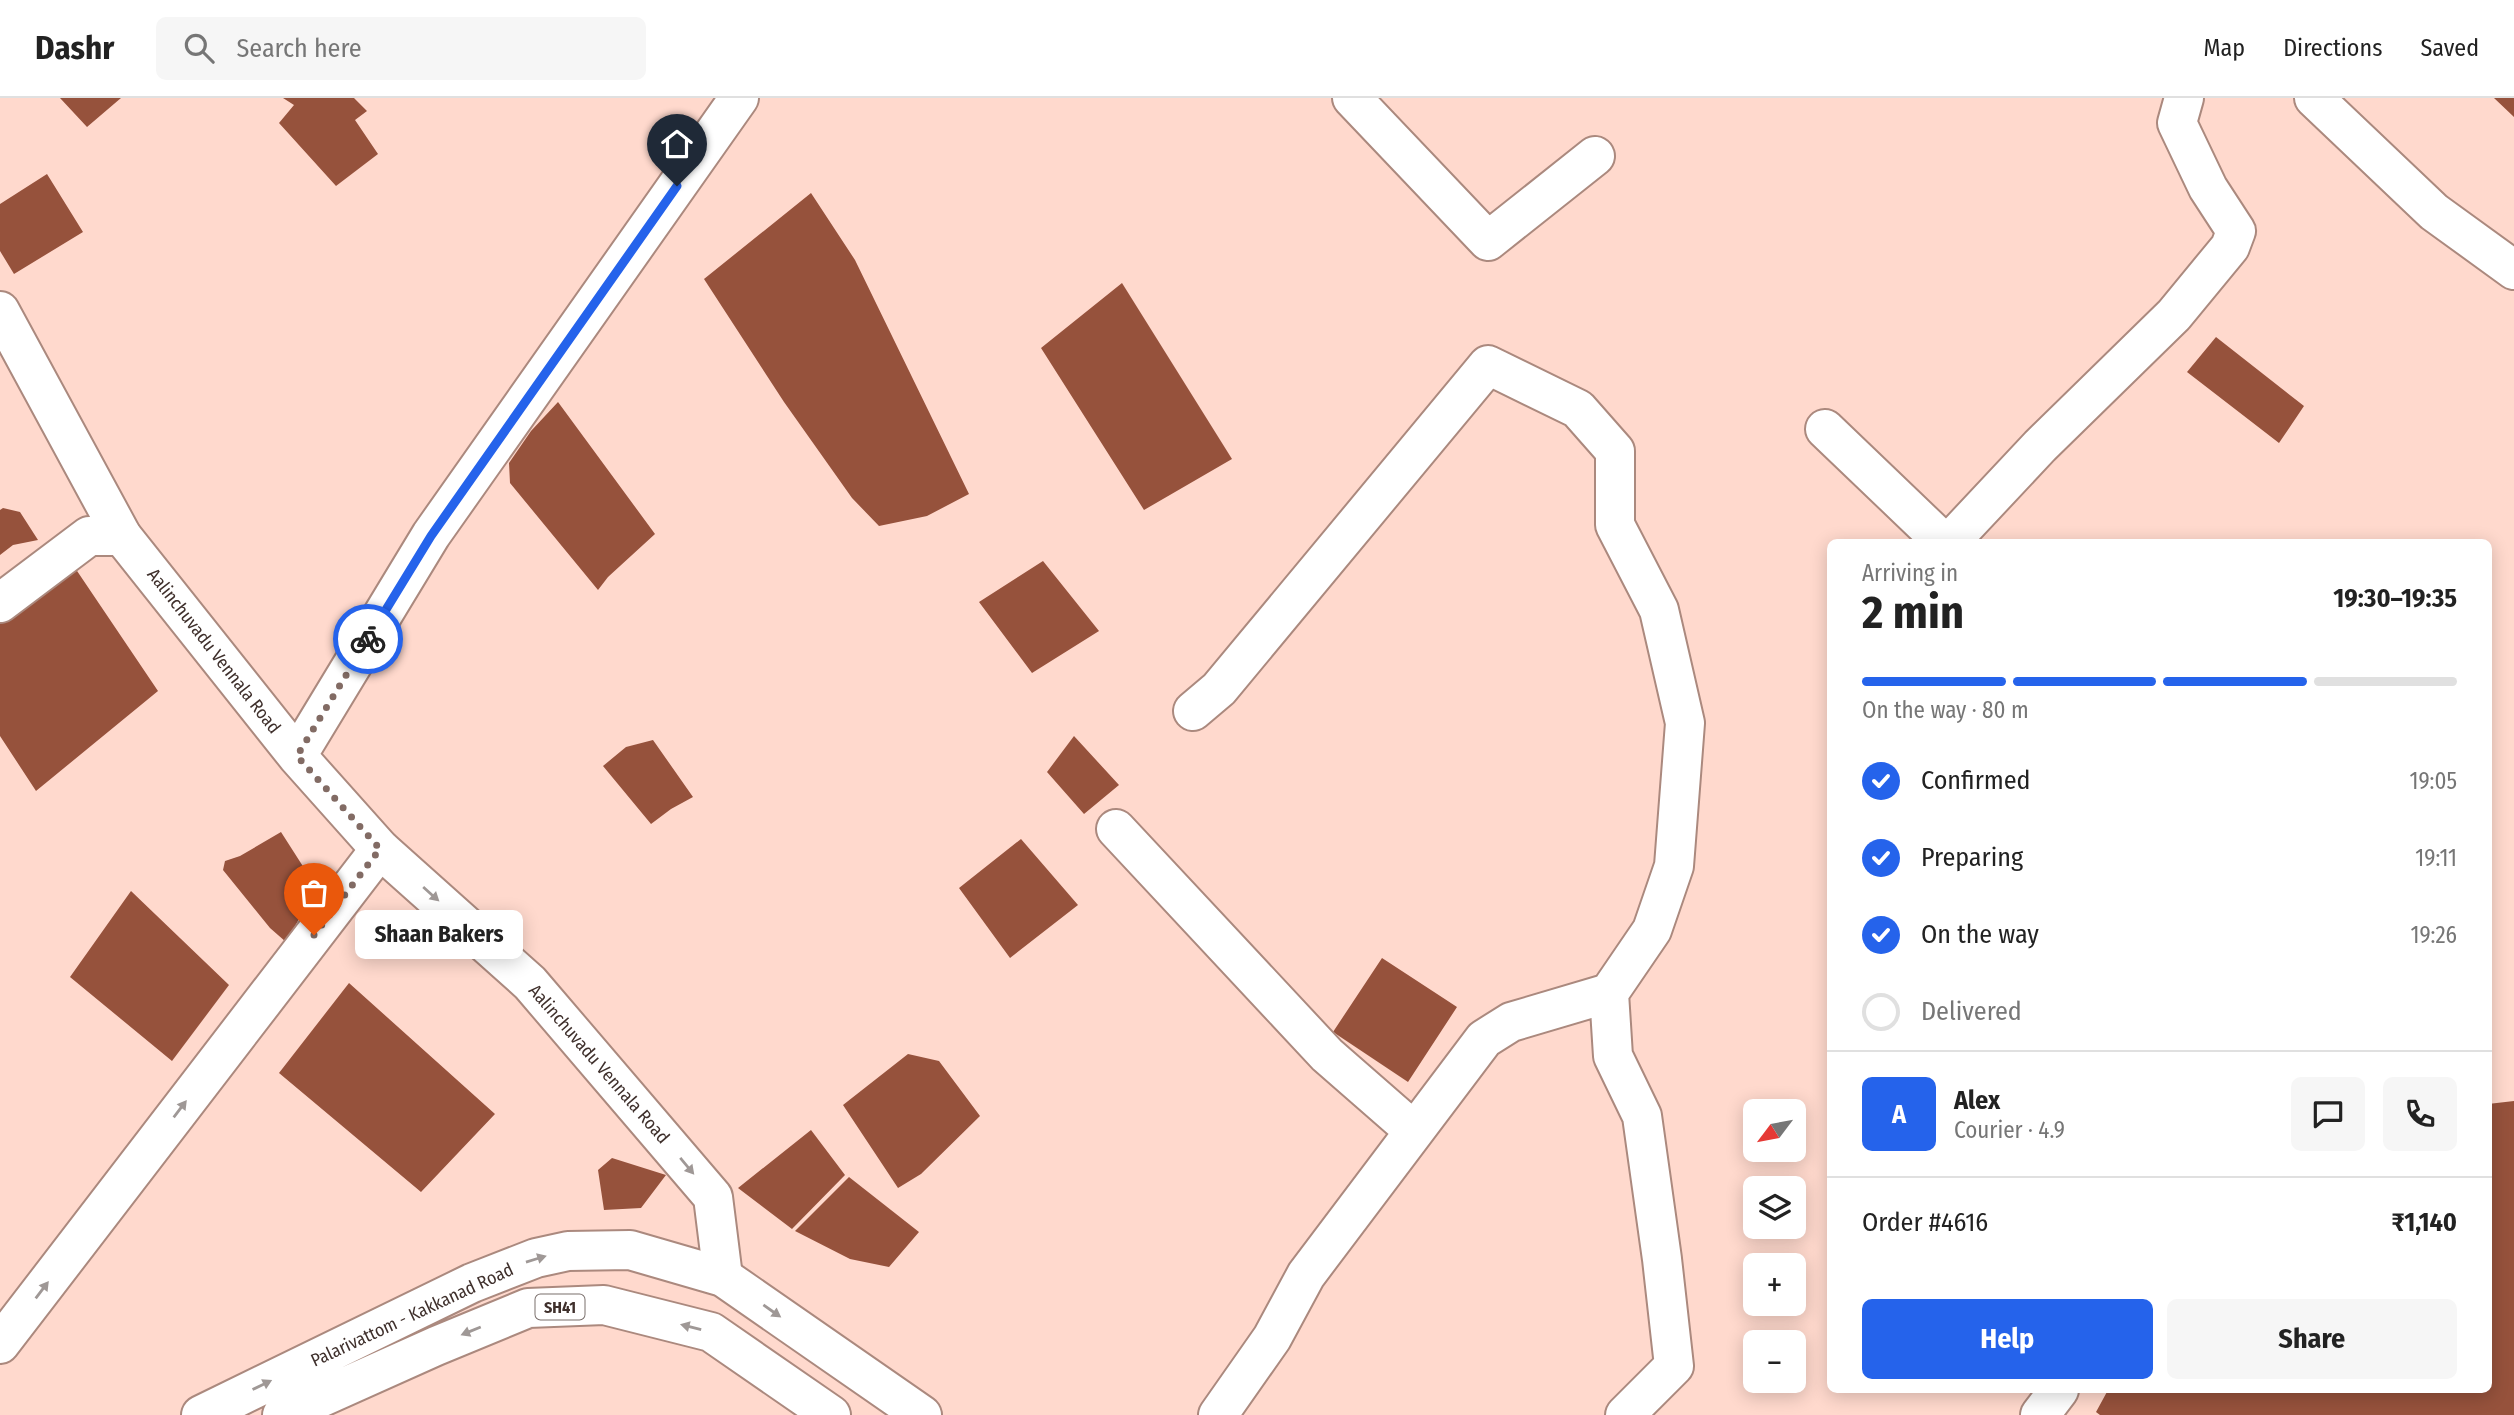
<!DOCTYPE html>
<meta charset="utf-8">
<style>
:root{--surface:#fff;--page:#f6f6f6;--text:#222;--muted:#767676;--line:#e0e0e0;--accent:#2563eb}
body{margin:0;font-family:"Fira Sans Condensed",sans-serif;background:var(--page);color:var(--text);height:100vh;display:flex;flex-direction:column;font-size:26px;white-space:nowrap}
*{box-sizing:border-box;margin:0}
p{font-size:23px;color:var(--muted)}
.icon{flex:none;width:38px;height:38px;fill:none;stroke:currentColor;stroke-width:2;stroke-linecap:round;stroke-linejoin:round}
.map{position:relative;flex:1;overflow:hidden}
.details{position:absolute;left:1827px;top:441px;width:665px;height:854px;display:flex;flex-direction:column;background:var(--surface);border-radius:10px;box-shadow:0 4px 18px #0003}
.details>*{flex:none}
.needle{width:46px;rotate:238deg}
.fabs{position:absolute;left:1743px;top:1001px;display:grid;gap:14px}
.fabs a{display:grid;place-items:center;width:63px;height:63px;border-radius:10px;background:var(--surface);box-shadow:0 4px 18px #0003;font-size:35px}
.pin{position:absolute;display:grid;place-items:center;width:60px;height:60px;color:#fff;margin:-72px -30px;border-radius:50% 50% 50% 0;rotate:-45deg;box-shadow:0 0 7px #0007}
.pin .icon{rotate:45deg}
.courier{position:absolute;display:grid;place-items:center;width:70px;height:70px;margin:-35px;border:5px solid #2563eb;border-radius:50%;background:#fff;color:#222;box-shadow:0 2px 9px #0007}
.bubble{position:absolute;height:49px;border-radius:10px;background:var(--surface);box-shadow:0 4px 18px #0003;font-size:23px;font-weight:700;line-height:49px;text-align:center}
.headline em{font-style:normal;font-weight:700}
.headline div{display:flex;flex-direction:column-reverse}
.headline{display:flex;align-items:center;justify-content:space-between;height:119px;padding:0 35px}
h1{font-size:46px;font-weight:700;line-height:52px}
.bar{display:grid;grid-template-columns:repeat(4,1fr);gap:10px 7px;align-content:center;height:84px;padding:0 35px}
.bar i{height:9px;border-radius:5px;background:var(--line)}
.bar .on{background:var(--accent)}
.bar p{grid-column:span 4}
.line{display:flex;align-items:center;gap:18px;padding:0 35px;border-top:2px solid var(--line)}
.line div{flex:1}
.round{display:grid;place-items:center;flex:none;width:74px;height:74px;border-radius:10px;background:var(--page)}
ol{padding:0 35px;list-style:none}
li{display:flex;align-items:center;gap:21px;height:77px}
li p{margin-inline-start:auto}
li .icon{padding:7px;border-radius:50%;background:var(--accent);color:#fff;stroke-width:4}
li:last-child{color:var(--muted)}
li i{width:38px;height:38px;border:4px solid var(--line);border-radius:50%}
.cta{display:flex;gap:14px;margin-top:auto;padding:14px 35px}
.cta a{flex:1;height:80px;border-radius:10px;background:var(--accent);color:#fff;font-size:28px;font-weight:700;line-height:80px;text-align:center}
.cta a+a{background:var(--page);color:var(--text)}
header{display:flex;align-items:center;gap:42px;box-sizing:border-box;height:98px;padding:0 35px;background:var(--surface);border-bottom:2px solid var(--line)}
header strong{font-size:33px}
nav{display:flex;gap:38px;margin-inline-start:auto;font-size:24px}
.search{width:490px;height:63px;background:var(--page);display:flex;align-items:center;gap:18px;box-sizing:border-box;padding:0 24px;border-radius:10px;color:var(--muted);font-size:26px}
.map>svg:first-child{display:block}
.building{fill:#96523c}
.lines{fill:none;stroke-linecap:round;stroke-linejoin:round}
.street-casing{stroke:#ab897e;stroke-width:42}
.secondary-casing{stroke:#ab897e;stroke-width:42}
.primary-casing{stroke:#ab897e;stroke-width:42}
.street{stroke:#fff;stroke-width:38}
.secondary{stroke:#fff;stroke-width:38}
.primary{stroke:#fff;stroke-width:38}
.oneway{fill:#9f9896}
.done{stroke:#826b64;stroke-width:7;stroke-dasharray:0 12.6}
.route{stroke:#2563eb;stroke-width:9}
.labels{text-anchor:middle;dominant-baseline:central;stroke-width:7;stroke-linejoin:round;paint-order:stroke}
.shield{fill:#fff;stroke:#796e6b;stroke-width:2}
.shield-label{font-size:16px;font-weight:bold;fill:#3f302c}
.street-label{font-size:18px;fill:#3f302c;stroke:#fff}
</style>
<header>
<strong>Dashr</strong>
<div class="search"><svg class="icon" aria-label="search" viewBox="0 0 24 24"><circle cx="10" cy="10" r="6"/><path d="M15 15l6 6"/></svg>Search here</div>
<nav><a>Map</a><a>Directions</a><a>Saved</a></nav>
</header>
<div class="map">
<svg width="2514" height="1317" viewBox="0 0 2514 1317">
<rect width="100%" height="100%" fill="#ffd9cd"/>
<path class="building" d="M60,0H121L87,29Z
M283,0H354L367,13L355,22L378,56L336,88L279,25L294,7Z
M2494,0H2514V19Z
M47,76L83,134L14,176L0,153V106Z
M811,95L855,162L969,396L927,418L879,428L852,400L784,304L704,181Z
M1122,185L1232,361L1144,412L1041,250Z
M2216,239L2304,308L2279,345L2187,274Z
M558,304L655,436L608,479L598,492L510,385L509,365L531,333Z
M3,410L20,414L38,442L13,447L0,457V412Z
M1043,463L1099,533L1032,575L979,504Z
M71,464L158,593L36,693L0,638V516Z
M1074,638L1119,687L1084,716L1047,674Z
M653,642L693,699L671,711L651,726L603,668L626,649Z
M281,734L313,784L307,807L286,844L270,830L223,772L225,763L240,758Z
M1021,741L1078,807L1010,860L959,790Z
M131,793L229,887L172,963L70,879Z
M1382,860L1457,909L1408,984L1333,934Z
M349,885L495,1016L421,1094L279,975Z
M908,956L939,963L980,1018L921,1076L898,1090L843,1007Z
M2514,1003V1317H2100L2096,1314L2108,1292H2488V1006Z
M811,1032L845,1077L792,1131L738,1090Z
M612,1060L666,1077L641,1110L604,1112L598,1072Z
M849,1079L919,1134L889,1169L850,1161L795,1133Z"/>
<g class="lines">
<defs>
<path id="street" d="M1352,0L1488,143L1595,58
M2314,0L2434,114L2514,172
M1825,331L1943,444
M1950,444L2040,348L2174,217L2230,149L2236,133L2208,90L2177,25L2184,0
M0,505L89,438H122
M1193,613L1219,591L1488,267L1578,311L1615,353V427L1659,512L1685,625L1674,768L1652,832L1609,895L1613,958L1642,1018L1662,1161L1674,1268L1625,1317
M1116,731L1327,957L1414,1033
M0,1246L380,751
M1218,1317L1272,1240L1306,1177L1484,941L1511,924L1609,895
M2040,1317L2059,1292"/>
<path id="secondary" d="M0,213L122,438L297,658L380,751L530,885L713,1099L723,1179
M297,658L431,437L739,0"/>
<path id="primary" d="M201,1317L472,1185L536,1160L568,1153L630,1152L723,1179L922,1317
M282,1317L436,1248L528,1210L604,1207L711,1234L831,1317"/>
</defs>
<use href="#street" class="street-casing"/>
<use href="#secondary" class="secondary-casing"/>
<use href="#primary" class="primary-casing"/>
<use href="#street" class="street"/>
<use href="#secondary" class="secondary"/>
<use href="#primary" class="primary"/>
</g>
<defs><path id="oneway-solid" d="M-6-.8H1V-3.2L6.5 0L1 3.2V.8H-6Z" transform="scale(1.75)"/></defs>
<g class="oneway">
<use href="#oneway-solid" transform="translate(431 796) rotate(42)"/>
<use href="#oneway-solid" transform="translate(180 1011) rotate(-53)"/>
<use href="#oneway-solid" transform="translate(687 1068) rotate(50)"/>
<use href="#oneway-solid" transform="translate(536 1161) rotate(-17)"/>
<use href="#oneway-solid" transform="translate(42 1192) rotate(-53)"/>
<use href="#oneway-solid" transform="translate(772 1213) rotate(35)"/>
<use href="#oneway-solid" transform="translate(691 1229) rotate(-166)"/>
<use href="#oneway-solid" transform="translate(471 1233) rotate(158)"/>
<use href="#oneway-solid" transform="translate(262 1287) rotate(-26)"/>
</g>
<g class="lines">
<path class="done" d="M314,837L380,751L297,658L368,541"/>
<path class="route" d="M368,541L431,438L677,88"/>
</g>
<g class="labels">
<rect class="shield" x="535.5" y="1196.5" width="49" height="25" rx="5"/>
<g class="shield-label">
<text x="560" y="1209">SH41</text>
</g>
<g class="street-label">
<text transform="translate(214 553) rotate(52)">Aalinchuvadu Vennala Road</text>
<text transform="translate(599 966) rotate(49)">Aalinchuvadu Vennala Road</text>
<text transform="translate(412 1217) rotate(-25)">Palarivattom - Kakkanad Road</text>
</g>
</g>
</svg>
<div class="fabs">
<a><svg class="needle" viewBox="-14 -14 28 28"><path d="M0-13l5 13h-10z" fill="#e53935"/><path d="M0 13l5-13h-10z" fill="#767676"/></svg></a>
<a><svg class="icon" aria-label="layers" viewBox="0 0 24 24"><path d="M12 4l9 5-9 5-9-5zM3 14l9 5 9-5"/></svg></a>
<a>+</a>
<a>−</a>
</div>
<div class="pin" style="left:314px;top:837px;background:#ea580c"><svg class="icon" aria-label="bag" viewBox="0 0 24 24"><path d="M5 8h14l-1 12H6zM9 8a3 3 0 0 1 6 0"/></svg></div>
<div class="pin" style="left:677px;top:88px;background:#1f2937"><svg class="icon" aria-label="home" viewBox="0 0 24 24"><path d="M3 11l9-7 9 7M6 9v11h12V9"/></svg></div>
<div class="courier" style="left:368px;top:541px"><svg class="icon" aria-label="bike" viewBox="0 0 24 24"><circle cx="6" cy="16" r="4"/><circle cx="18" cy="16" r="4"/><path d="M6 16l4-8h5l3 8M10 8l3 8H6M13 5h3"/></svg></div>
<div class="bubble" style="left:355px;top:812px;width:168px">Shaan Bakers</div>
<section class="details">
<div class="headline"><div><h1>2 min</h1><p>Arriving in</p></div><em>19:30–19:35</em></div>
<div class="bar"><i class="on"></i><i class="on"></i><i class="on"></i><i></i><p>On the way · 80 m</p></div>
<ol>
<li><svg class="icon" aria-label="check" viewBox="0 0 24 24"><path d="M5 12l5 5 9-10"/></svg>Confirmed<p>19:05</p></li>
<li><svg class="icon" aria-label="check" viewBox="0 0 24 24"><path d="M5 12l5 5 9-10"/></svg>Preparing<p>19:11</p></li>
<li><svg class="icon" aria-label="check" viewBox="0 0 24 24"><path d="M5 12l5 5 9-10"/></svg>On the way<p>19:26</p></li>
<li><i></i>Delivered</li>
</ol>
<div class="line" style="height:126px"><b class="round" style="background:var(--accent);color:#fff">A</b><div><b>Alex</b><p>Courier · 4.9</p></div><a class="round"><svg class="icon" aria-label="chat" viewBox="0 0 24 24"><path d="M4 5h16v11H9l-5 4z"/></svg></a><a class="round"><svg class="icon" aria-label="phone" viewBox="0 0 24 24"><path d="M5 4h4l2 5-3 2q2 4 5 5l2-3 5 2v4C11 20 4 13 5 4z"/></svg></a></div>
<div class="line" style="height:91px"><div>Order #4616</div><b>₹1,140</b></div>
<div class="cta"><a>Help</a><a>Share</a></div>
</section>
</div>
